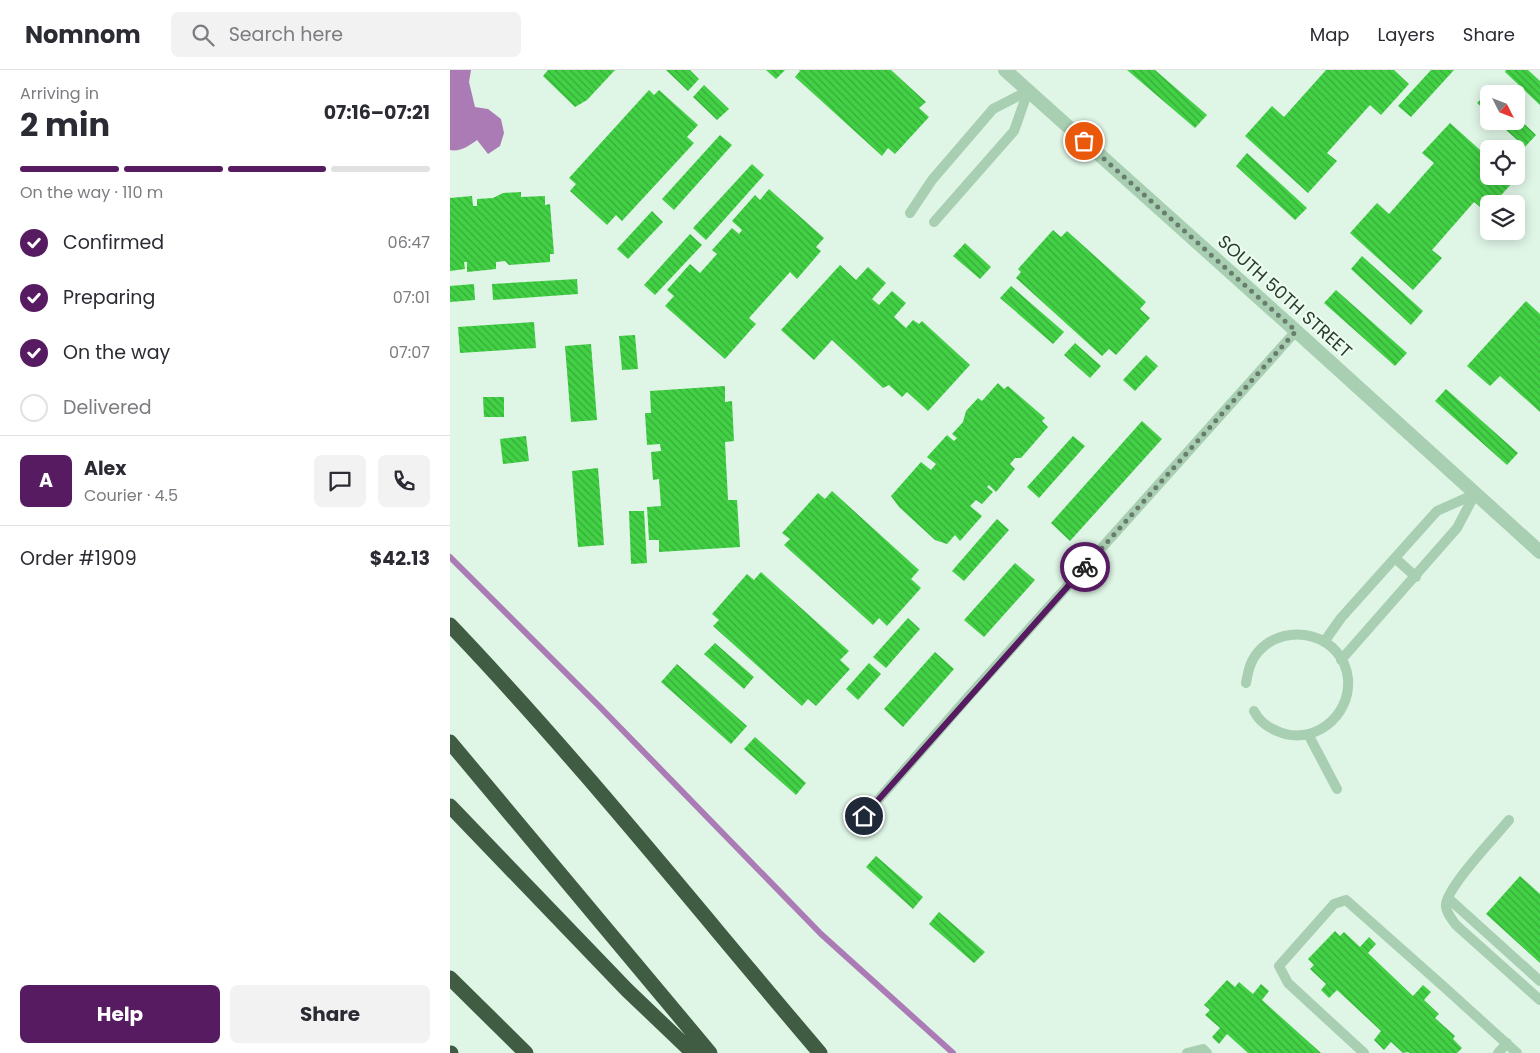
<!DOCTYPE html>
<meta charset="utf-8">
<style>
:root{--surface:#fff;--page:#f2f2f3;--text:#2b2b33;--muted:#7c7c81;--line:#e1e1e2;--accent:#571b62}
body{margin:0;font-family:Poppins,sans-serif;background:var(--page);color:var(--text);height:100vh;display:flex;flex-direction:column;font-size:19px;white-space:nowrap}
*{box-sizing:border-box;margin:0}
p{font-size:16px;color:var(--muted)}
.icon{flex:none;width:28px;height:28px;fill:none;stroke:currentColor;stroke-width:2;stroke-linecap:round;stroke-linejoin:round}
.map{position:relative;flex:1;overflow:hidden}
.side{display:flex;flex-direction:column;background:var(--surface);width:450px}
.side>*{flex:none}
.needle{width:32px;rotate:132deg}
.tools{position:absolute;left:1030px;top:15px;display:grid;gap:10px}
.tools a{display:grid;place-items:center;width:45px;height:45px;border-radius:8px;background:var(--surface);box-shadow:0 2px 12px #0003;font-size:25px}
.pin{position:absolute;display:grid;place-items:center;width:42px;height:42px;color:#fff;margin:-21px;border:2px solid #fff;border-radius:50%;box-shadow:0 1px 5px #0007}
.courier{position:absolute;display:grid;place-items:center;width:50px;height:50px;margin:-25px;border:4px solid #571b62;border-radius:50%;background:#fff;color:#222;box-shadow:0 1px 6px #0007}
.head em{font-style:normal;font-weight:700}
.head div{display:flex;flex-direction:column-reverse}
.head{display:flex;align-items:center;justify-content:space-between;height:85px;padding:0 20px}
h1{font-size:32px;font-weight:700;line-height:38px}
.bar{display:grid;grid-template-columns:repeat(4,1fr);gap:8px 5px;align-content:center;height:60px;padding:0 20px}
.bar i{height:6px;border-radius:4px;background:var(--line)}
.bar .current{background:var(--accent)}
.bar p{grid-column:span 4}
.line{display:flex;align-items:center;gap:12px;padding:0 20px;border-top:1px solid var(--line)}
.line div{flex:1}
.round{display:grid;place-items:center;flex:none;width:52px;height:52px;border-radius:8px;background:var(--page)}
ol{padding:0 20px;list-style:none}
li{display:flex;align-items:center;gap:15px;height:55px}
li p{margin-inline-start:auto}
li .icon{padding:5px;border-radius:50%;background:var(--accent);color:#fff;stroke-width:4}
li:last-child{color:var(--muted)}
li i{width:28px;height:28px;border:2px solid var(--line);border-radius:50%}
.action{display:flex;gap:10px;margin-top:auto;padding:10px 20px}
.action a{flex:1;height:58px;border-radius:8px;background:var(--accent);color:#fff;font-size:20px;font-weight:700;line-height:58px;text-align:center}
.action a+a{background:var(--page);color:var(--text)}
header{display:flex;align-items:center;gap:30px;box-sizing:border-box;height:70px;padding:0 25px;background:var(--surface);border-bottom:1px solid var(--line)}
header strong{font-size:24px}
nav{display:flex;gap:28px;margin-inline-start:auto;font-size:18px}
.search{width:350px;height:45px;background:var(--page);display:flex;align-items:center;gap:12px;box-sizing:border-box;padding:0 18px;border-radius:8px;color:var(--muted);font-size:19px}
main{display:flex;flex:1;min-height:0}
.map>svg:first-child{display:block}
.water{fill:#ab7bb5}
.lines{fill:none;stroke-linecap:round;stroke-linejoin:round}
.stream{stroke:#ab7bb5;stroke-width:6}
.building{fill:url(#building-back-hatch)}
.service{stroke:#a9cfb2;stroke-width:10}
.minor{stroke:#a9cfb2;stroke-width:14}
.motorway{stroke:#405d43;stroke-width:15}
.done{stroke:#697d6c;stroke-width:5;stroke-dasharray:0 9}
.route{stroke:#571b62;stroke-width:6}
.labels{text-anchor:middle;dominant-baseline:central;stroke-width:4.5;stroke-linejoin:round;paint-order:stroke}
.street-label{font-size:18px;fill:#2a3c2b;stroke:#ecfcf1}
</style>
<header>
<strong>Nomnom</strong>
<div class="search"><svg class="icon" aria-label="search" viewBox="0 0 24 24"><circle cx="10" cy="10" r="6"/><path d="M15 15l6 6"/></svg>Search here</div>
<nav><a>Map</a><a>Layers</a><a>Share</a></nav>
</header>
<main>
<section class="side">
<div class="head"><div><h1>2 min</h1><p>Arriving in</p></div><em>07:16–07:21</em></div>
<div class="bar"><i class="current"></i><i class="current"></i><i class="current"></i><i></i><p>On the way · 110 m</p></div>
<ol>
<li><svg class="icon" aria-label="check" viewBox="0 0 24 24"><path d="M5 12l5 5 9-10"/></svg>Confirmed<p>06:47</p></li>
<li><svg class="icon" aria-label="check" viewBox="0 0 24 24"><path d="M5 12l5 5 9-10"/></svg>Preparing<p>07:01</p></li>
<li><svg class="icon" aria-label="check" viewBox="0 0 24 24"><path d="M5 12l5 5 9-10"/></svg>On the way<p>07:07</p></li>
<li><i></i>Delivered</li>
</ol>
<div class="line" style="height:90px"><b class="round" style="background:var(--accent);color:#fff">A</b><div><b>Alex</b><p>Courier · 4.5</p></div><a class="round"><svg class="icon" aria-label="chat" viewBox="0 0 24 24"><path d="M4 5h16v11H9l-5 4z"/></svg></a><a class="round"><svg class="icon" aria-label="phone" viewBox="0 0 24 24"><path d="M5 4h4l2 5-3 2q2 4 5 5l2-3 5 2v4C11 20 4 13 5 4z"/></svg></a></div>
<div class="line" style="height:65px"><div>Order #1909</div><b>$42.13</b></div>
<div class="action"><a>Help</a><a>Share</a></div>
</section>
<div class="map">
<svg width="1090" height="983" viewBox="0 0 1090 983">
<defs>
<pattern id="building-back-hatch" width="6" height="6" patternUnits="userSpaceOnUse" patternTransform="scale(1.25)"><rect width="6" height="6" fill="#42d045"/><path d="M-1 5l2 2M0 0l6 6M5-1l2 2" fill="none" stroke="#37aa3a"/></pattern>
</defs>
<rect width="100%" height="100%" fill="#dff5e6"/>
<path class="water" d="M0,0H21L19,12L25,37L38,39L51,49L54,63L50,76L38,84L27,70C19,76 10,82 0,80Z"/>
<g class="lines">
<path class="stream" d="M0,487L149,636L371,864L503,983"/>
</g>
<path class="building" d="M98,0H165L137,30L125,37L93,6Z
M216,0H240L249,9L238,21Z
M316,0H335L326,9Z
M349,0H441L476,32L469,38L479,47L445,84L438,78L432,86L345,7L350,1Z
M677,0H705L757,45L745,58Z
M876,0H944L959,14L931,45L920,35L877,83L887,91L858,123L795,66L822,36L834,47Z
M981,0H1004L961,47L948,36Z
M1056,0H1078L1090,11V35L1055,2Z
M254,15L279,39L267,50L243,27Z
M199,20L204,25L209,20L248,55L237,67L244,73L172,151L166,145L157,155L120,121L126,114L119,108Z
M1039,21L1042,24H1039V44L1027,33Z
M1066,46L1086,65L1075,77L1046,51H1066Z
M1000,53L1039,88V106H1059L1064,111L1043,134H1039V139L1036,142L1024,132L982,180L992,188L963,220L900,163L927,133L939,144L984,93L972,83Z
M270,65L282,75L224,140L212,129Z
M797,83L857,138L845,150L786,96Z
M302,94L314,105L256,170L243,158Z
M319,119L374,168L366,177L371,181L347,209L340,202L299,248L306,254L275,289L215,236L224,226L217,220L240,194L250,203L267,184L262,180L282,158L289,164L292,160L282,151L305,125L310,130Z
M71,122V127L95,126V135L100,134L104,184H100V192L59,195L55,191L46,192V199L17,202V192H14L15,199L0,201V128L22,126L23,136H27V129L43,128L53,123Z
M202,141L213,152L178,189L167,179Z
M603,160L611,167L617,161L696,232L690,239L700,248L666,285L659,279L652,286L566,208L571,202L568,199Z
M240,164L252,175L205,225L194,215Z
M515,173L541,197L530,209L503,186Z
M912,186L973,241L961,255L901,199Z
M390,195L406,210L418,197L436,213L422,229L429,235L442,221L456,233L444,247L456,258L463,250L469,254L472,251L520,295L478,341L457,322L452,327L439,315L433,318L382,270L364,290L331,260Z
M127,209L128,224L43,230L42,214Z
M24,214L25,230L0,232V216Z
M561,216L614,262L603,274L550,228Z
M886,220L957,283L945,296L874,233Z
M1076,231L1090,244V342L1050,306L1040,316L1017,296Z
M84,252L86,278L10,283L8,257Z
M185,265L188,299L172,300L169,266Z
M625,273L651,296L640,308L614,285Z
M141,274L147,350L121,352L115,276Z
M696,285L708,296L685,321L673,310Z
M548,313L554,319L558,316L595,348L592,351L598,357L571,388H565L560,394L565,399L546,422L539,415L537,417L543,422L532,434L526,430L520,436L532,446L510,471L505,465L497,474L485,470L449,437L441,426L471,392L481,400L486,394L477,387L497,365L504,371L507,368L502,364L513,352L516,341L528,328L532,331Z
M275,316V332L282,331L284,371L275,372L278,430H287L290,477L209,482V470H199L197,437L211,436L209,409L203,410L201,382L211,381L210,374L197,375L195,343H201L200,321Z
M996,319L1068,383L1057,395L985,331Z
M33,327H54V347H34Z
M692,351L712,369L620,471L601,453Z
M76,366L79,391L53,394L50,369Z
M623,366L635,376L589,428L577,417Z
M148,398L154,475L128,477L122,401Z
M382,421L469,500L461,509L471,518L437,556L429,548L423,555L334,475L340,469L332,463L368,423L375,429Z
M179,441H194L197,493L181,494Z
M547,449L559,460L514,511L502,501Z
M565,493L585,510L534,567L514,550Z
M311,502L399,581L390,590L400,599L366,636L358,629L352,636L263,556L269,550L262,544L297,504L304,510Z
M458,548L470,559L436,598L423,587Z
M265,573L304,607L294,619L254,584Z
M485,582L504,599L453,657L434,639Z
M419,593L431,604L408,630L396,619Z
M227,594L297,656L281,674L211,612Z
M305,667L356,713L346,725L294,679Z
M426,786L473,827L463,839L416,797Z
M1070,806L1090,824V893L1036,844Z
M489,842L535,882L524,893L479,854Z
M885,861L890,866L894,862L910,877L919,867L926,874L918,883L963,926L973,915L981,922L974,930L989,944L985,948L1005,966L1003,969L1012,978L1007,983H960L958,982L953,983L941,972L934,980L924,970L931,961L887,920L879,928L871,920L876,914L860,899L864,895L858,889Z
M777,910L785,917L789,912L803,924L811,914L819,921L812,930L871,983H798L777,964L769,974L762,967L770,958L755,945L760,940L754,935Z"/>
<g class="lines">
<path class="service" d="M460,143L482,110L543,39L578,21
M484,152L564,61L578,21
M945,488L966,507
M874,572L891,548L987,441L1025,424L1007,458L891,590
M796,613C798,602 800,591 808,582C837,549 894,565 898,609C901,647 862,677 827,661C817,657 809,651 804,641
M858,664L887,719
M414,746L519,626L846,261
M1059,750C1045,767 999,815 996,834C995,842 1002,849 1006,855L1090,930
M998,828L1090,911
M737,983L753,979L757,983
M914,983L838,913L829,896L884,834L896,830L993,916L1067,983
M1048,983L1057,973"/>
<path class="minor" d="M555,0L846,261L1090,482"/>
<path class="motorway" d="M0,555C130,691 248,840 370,983
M0,672L260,983
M0,736L177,920L243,983
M0,908L76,983
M0,983H1"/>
</g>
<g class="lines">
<path class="done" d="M634,71L846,261L635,497"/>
<path class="route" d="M414,746L635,497"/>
</g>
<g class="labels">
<g class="street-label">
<text transform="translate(835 226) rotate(42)">SOUTH 50TH STREET</text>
</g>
</g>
</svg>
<div class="tools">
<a><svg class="needle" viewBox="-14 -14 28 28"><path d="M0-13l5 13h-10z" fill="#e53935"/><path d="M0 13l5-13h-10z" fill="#7c7c81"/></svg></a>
<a><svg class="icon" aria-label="locate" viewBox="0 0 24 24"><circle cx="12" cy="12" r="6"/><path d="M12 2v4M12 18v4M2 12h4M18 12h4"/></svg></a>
<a><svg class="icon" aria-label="layers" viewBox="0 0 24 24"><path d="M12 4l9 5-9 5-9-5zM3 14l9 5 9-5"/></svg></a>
</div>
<div class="pin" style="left:634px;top:71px;background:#ea580c"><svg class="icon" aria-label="bag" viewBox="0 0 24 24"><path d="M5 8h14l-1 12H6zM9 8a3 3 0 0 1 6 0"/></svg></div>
<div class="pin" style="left:414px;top:746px;background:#1f2937"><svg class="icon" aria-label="home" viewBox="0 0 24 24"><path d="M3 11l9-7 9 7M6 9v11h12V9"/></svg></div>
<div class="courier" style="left:635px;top:497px"><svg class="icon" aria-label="bike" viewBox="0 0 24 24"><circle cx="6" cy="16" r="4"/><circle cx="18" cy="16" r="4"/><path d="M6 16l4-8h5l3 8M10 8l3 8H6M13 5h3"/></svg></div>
</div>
</main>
